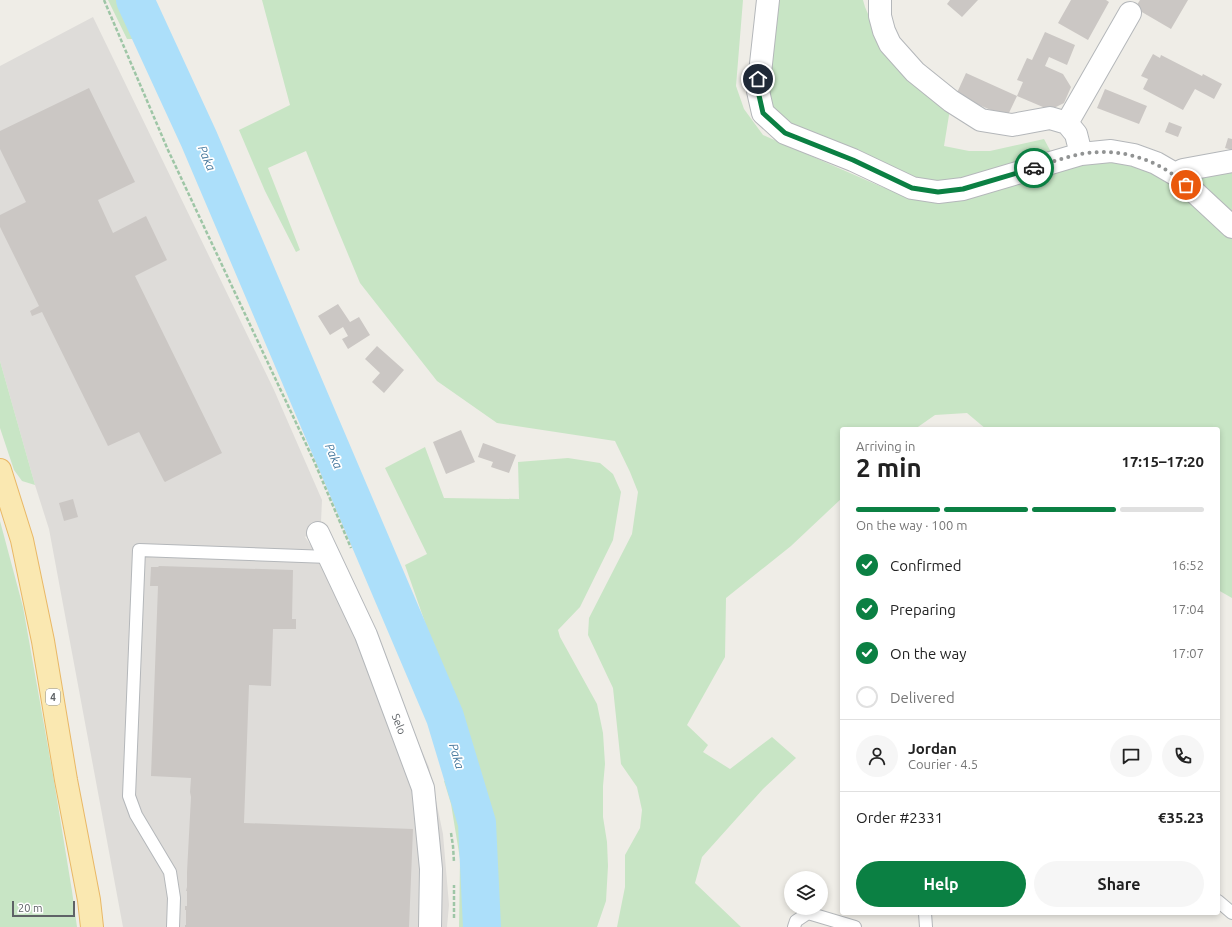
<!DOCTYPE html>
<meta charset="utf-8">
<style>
:root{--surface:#fff;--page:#f6f6f6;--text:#222;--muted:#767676;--line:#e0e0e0;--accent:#0b8043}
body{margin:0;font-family:Ubuntu,sans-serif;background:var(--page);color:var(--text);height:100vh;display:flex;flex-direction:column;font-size:15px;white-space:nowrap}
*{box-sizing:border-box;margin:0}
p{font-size:13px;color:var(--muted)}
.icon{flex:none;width:22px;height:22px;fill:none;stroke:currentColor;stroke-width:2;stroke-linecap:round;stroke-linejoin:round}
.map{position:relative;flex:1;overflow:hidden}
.details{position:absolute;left:840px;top:427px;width:380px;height:488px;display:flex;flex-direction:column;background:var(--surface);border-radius:4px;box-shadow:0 2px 6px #0003}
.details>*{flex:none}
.buttons{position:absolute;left:784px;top:871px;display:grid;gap:8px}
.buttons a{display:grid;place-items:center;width:44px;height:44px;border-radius:50%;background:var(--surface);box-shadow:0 2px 6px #0003;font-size:20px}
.scale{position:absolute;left:12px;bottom:10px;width:63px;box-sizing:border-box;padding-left:4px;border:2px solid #5e6266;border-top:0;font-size:11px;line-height:14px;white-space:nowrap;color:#5e6266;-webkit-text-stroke:3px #fff;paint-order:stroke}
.pin{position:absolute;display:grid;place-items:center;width:34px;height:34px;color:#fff;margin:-17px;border:2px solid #fff;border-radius:50%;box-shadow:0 1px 4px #0007}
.courier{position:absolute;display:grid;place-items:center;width:40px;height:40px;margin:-20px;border:3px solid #0b8043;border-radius:50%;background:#fff;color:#222;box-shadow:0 1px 5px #0007}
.summary em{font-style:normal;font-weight:700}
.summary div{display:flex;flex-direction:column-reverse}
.summary{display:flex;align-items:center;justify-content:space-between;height:68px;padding:0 16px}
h1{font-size:26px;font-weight:700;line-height:30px}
.bar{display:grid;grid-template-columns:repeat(4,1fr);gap:6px 4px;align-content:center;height:48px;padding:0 16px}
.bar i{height:5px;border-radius:3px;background:var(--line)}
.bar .selected{background:var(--accent)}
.bar p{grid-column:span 4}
.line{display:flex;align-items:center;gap:10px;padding:0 16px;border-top:1px solid var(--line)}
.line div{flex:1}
.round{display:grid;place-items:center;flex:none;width:42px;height:42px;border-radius:21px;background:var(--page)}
ol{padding:0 16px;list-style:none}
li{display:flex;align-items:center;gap:12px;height:44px}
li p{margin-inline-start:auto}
li .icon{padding:4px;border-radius:50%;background:var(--accent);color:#fff;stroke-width:4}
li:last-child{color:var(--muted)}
li i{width:22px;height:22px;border:2px solid var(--line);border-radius:50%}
.cta{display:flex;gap:8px;margin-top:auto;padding:8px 16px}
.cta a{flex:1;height:46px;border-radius:24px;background:var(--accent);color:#fff;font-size:16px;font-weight:700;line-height:46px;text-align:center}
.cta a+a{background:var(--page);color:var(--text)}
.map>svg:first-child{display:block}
.industrial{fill:#dedcd9}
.green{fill:#c8e5c5}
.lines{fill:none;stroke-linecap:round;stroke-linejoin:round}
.river{stroke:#acdffa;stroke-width:38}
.building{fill:#cbc7c4}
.lane-casing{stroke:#b4b7ba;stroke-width:14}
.street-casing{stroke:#b4b7ba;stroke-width:24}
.primary-casing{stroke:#e9b866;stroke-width:24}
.path{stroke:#9ec6a6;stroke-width:2.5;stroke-dasharray:4 2;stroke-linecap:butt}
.lane{stroke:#fff;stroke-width:12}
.street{stroke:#fff;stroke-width:22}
.primary{stroke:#fae8b1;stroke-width:22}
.done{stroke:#919393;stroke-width:4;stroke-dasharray:0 7.2}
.route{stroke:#0b8043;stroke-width:5}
.labels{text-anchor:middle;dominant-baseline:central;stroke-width:3.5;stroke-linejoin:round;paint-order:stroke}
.shield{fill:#fff;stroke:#8e9194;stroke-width:1}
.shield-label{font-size:10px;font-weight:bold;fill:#5e6266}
.street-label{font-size:11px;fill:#5e6266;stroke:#fff}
.water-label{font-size:12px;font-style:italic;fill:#43769b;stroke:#fff}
</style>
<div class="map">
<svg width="1232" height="927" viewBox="0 0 1232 927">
<rect width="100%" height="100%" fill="#efede7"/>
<path class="industrial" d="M93,17L274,390L322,500L321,522L305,537L370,632L429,767L443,834L449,905L447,927H123L49,529L35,485L0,361V66Z"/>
<path class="green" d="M108,0H121L139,39H127Z
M262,0H743L736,86L744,109L763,135L882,187L922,199L1098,157L1147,164L1232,236V598L1218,590V429H986L967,413L935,415L915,429H842V498L791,546L726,598L725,657L687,725L708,745L703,752L730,769L772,737L796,758L763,789L702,857L695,883L741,927H617L625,887V855L640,828L642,810L637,787L621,764L613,688L588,635L589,618L632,534L638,492L630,472L615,441L497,423L437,381L360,283L335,223L306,151L268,168L300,250L296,252L265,191L239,130L290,105Z
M767,0H863L865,7L883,49L950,109L944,146L969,151H990L1044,139L1051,152L995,171L928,186L789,127L769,107Z
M1232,165V218L1189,177Z
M0,361L35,485L22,481L14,470L0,428Z
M425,447L444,498L519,499L518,462L568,458L600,463L613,474L621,492L613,540L580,607L558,630L560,637L597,704L603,733L605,764L603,786V817L607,842L608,866L606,901L597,927H491L495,851L486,805L453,703L405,565L427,554L385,468Z
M0,521L23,607L53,775L72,891L77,927H0Z
M459,778L463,792L470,825L472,927H459L460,859L451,804L444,781Z"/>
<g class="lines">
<path class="river" d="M135,0L199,139L445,717L477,823L482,927"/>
</g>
<path class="building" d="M950,0H978L962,17L947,4Z
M1071,0H1106L1109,2L1088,40L1058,23Z
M1140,0H1188L1171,29L1135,8Z
M1045,32L1075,45L1067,65L1049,57L1045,66L1063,74L1071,87L1064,103L1050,110L1017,96L1023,82L1017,80L1027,58L1032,60Z
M1153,54L1160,58L1161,55L1202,76L1203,74L1222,84L1214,99L1195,89L1183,110L1143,89L1148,79L1141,76Z
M966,73L1017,96L1007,117L956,95Z
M89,88L135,182L98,200L113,233L146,216L167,260L135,276L222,453L165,482L164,481L139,432L108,446L42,312L32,316L30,311L39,306L0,227V215L26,202L0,149V131Z
M1105,89L1147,106L1139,124L1097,108Z
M1169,122L1182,127L1178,137L1165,132Z
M1228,138L1232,139V150L1225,148Z
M338,304L350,322L359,317L370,335L348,349L342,339L348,336L343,327L330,335L318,316Z
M377,346L404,370L384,393L372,382L380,373L365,359Z
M461,430L475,462L446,474L433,442Z
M483,443L516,455L509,473L491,467L493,462L478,457Z
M73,499L78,517L64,521L59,503Z
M159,566L293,570L292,619H296V629H273L271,686L249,685L244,823L413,829L409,927H185V925H186V910H185V906H187V891H186L187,887V872L191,797L190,792L191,778L151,776L158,586H150L151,567H158Z"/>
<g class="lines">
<defs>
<path id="lane" d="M1218,901L1232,913
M925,913L926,927
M173,927L174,898L170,872L136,815L129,796L139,550L329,557
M794,927L796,921L808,913L855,927"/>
<path id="street" d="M768,0L758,91L763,113L785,133L853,160L912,188L938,192L963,189L1081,154L1111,151L1134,155L1156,163L1175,174L1232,227
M880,0V16L884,31L890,44L915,72L951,101L981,120L1012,125L1050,118L1067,123L1076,134L1081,154
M1067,123L1130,13
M1175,174L1183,170L1232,161
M318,533L366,635L423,788L431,869L430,927"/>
<path id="primary" d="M0,470L22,540L43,641L66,780L89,900L92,927"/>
</defs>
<use href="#lane" class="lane-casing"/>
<use href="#street" class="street-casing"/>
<use href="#primary" class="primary-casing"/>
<path class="path" d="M104,0L168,150L314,461L351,548
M451,833L453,846L454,862
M454,918V885"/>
<use href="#lane" class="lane"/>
<use href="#street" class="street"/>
<use href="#primary" class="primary"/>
</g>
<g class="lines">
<path class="done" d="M1034,168C1049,163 1065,157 1081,154C1120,147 1158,159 1186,185"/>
<path class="route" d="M758,79V91L763,113L785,133L853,160L912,188L938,192L963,189L1034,168"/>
</g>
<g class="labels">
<rect class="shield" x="46" y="689" width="14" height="16" rx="3"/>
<g class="shield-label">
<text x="53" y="697">4</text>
</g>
<g class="street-label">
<text transform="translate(399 724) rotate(69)">Selo</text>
</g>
<g class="water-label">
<text transform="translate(207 158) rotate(67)">Paka</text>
<text transform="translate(334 456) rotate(67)">Paka</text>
<text transform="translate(457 756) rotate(74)">Paka</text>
</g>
</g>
</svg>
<div class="buttons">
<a><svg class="icon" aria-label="layers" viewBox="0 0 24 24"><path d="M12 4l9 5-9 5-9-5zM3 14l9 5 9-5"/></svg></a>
</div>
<div class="scale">20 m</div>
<div class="pin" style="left:1186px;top:185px;background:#ea580c"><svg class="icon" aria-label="bag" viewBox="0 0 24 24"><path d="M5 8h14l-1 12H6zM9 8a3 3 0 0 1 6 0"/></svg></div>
<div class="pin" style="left:758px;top:79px;background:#1f2937"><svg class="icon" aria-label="home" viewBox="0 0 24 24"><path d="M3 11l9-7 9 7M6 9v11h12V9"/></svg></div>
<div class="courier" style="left:1034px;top:168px"><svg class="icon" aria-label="car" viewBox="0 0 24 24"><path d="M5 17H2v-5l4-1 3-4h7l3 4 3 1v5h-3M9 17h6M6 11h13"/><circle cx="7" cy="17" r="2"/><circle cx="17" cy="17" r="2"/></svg></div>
<section class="details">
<div class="summary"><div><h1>2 min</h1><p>Arriving in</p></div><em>17:15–17:20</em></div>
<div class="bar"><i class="selected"></i><i class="selected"></i><i class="selected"></i><i></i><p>On the way · 100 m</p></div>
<ol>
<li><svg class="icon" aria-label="check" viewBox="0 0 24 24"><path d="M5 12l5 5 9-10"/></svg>Confirmed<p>16:52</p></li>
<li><svg class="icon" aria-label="check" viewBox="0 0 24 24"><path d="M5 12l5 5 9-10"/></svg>Preparing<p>17:04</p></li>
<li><svg class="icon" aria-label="check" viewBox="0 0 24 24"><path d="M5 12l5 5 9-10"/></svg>On the way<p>17:07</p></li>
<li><i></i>Delivered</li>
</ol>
<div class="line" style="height:72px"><a class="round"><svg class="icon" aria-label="person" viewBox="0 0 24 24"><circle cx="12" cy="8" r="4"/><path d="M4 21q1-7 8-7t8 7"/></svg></a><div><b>Jordan</b><p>Courier · 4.5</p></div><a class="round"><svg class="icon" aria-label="chat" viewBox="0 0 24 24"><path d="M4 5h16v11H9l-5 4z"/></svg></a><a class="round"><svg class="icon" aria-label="phone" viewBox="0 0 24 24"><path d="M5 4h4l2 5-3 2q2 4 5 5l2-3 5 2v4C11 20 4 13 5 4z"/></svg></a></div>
<div class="line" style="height:52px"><div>Order #2331</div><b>€35.23</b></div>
<div class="cta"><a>Help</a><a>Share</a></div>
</section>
</div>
